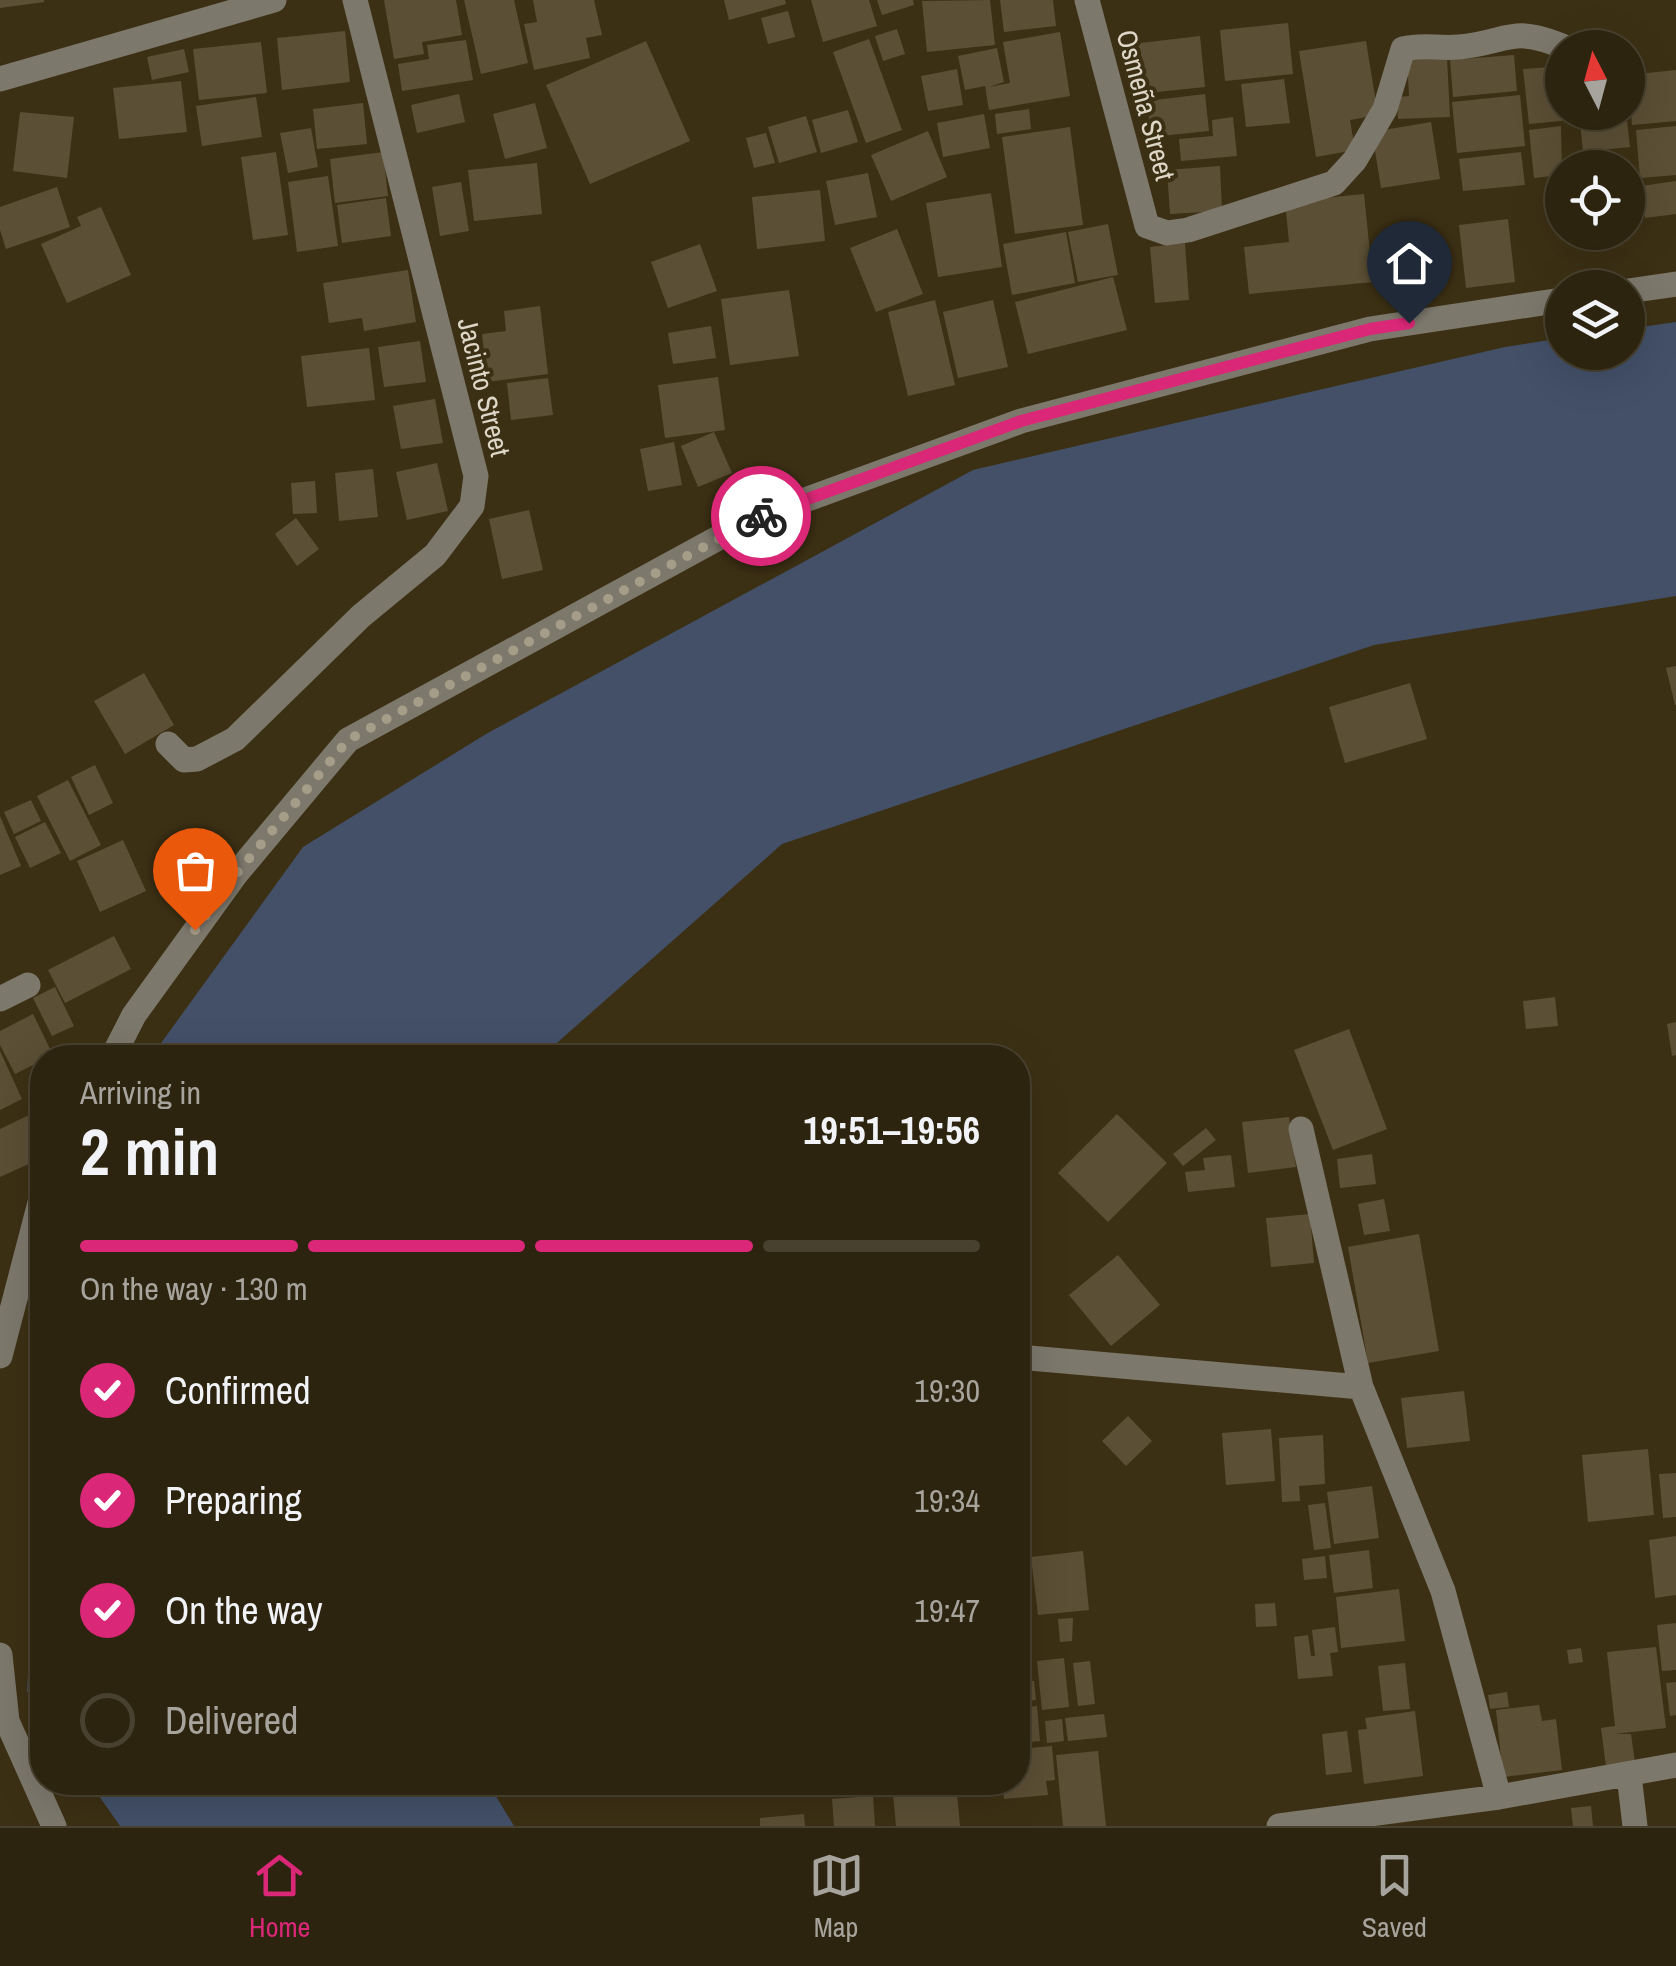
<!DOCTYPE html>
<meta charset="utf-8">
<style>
:root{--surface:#2d240f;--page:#352c18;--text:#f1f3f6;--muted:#a7a49e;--line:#48412f;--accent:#db2777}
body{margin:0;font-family:"Archivo Narrow",sans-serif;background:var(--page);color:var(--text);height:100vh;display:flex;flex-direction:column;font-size:38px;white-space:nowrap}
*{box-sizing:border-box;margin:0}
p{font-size:32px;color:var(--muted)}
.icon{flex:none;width:55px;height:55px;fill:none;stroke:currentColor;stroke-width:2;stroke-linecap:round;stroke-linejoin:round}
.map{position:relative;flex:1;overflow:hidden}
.drawer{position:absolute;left:30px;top:1045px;width:1000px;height:750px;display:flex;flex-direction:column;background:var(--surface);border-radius:40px;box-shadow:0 10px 40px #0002,0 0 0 2px var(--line)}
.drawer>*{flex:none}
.needle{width:65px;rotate:354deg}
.tools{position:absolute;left:1545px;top:30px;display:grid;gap:20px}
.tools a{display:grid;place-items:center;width:100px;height:100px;border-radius:50%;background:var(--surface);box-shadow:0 10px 40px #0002,0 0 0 2px var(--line);font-size:50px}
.pin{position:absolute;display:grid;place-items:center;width:85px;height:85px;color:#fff;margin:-102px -42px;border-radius:50% 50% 50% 0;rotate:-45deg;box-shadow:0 0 10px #0007}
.pin .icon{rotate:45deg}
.courier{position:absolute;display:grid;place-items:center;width:100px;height:100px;margin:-50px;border:8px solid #db2777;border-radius:50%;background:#fff;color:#222;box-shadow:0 2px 12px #0007}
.summary em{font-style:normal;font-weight:700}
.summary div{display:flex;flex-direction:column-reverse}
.summary{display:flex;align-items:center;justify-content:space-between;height:170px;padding:0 50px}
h1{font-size:65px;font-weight:700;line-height:75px}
.bar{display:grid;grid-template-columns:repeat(4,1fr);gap:15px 10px;align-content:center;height:120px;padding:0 50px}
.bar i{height:12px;border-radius:8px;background:var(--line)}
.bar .selected{background:var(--accent)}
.bar p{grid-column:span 4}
ol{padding:0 50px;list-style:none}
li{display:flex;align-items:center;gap:30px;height:110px}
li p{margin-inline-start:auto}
li .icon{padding:10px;border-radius:50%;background:var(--accent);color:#fff;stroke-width:4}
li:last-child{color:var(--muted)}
li i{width:55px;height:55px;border:5px solid var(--line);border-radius:50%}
.tabs{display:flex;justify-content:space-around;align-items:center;height:140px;border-top:2px solid var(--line);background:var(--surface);font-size:28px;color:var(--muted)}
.tabs a{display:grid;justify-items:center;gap:5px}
.tabs .selected{color:var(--accent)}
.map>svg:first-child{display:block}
.water{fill:#435068}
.building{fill:#5b4f35}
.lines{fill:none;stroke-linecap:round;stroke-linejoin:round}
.minor{stroke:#7d786c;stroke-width:25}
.done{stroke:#a59d88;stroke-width:10;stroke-dasharray:0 18}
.route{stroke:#db2777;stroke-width:12}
.labels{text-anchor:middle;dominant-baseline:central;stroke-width:8;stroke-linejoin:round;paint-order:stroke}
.street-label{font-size:28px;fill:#ded7c7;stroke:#3c3014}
</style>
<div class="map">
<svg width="1676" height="1826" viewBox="0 0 1676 1826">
<rect width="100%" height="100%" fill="#3c3014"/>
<path class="water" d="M1676,322V596L1374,645L782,844L541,1057H151L303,847L486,734L973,470L1505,347L1562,338V352H1628V329Z
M42,1464V1713L27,1691Z
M90,1783H488L514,1826H120Z"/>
<path class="building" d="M0,0H44V2L0,8Z
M384,0H456L462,35L422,42L424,54L394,59Z
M464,0H514L528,63L481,74Z
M533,0H594L602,35L586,38L590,58L534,70L524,24L537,22Z
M724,0H785L786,4L729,20Z
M811,0H869L877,26L823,42Z
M877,0H913L914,5L882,15Z
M990,0L995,45L927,52L922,1Z
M1000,0H1053L1056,26L1004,32Z
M788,11L795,37L768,44L761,18Z
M1288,23L1293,74L1225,81L1220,30Z
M897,29L905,54L883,61L875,36Z
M345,31L350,82L282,90L277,38Z
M1060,32L1070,96L989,110L985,86L965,90L958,56L997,48L1004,82L989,87L1010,83L1003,42Z
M1200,36L1205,87L1137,94L1132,44Z
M869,39L902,130L866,143L833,52Z
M466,40L473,80L402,91L398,64L429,59L427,45Z
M646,41L690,141L590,184L546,85Z
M1366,41L1378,115L1350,120L1355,150L1316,157L1299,51Z
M261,42L267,93L199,100L193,49Z
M184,49L189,72L152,80L147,57Z
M1514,55L1517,91L1453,97L1450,60Z
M1447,57L1450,117L1398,119L1397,97L1409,96L1407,59Z
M1562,66V112H1570L1571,120L1529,124L1523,69Z
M957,69L963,105L928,111L921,76Z
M1676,70V121L1632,125L1628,75Z
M1284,79L1290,123L1246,127L1241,84Z
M181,81L187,132L119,139L113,88Z
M459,94L465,122L417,133L411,105Z
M1205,94L1209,131L1151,137L1147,101Z
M1520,95L1525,146L1457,153L1452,102Z
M256,97L262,137L202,146L196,106Z
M363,103L367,144L317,149L313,109Z
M535,103L547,148L505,159L493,114Z
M1029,109L1031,129L997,134L995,114Z
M848,110L858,142L821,153L812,120Z
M20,112L74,117L67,178L13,171Z
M1579,112H1626L1630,147L1583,152Z
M984,114L990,148L943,157L937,123Z
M806,116L817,152L779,163L768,127Z
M1233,117L1237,156L1181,161L1179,139L1213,136L1212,120Z
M1431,122L1440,179L1381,188L1372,132Z
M1561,126L1562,175L1534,178L1529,130Z
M1676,126V175L1640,178L1636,130Z
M1070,127L1083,225L1015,234L1002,137Z
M311,128L318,167L288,173L280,133Z
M928,131L947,177L891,201L871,155Z
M766,133L775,163L754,168L746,138Z
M276,152L288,235L253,240L241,157Z
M383,152L388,196L335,203L330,159Z
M1521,152L1525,185L1463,191L1459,159Z
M537,163L542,214L474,221L468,170Z
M1220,166L1222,211L1170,214L1167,170Z
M868,173L877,217L835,225L826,181Z
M328,176L338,246L297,252L288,182Z
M1676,181V214L1645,218L1641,186Z
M461,182L469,231L440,236L432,187Z
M57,187L70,227L6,249L0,230V207Z
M820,190L825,241L757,249L752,197Z
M991,193L1002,267L938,277L926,203Z
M1364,194L1373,282L1249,294L1244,247L1289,242L1285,202Z
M386,198L391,236L342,243L337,205Z
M101,207L131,275L67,303L41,244L81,226L77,217Z
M1508,219L1515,282L1466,288L1459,225Z
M1108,224L1118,275L1078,282L1068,232Z
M897,229L923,294L876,312L850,248Z
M1066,232L1075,283L1012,295L1003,244Z
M1185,243L1189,300L1155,303L1150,247Z
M700,244L717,291L668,308L651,262Z
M408,270L416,322L364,331L362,318L329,323L323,283Z
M1113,277L1127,330L1028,354L1015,302Z
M789,290L799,356L730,365L721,299Z
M935,300L955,385L908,396L888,312Z
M993,300L1008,367L958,378L943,312Z
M540,306L548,374L487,382L482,334L506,331L504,311Z
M711,326L716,358L673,364L668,333Z
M420,341L426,382L384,387L378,347Z
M369,348L375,400L307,407L301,356Z
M718,377L725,430L665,438L658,385Z
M548,378L553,415L511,420L507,383Z
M435,399L443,443L401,449L393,406Z
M714,432L732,473L698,487L681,446Z
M674,442L682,485L648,491L640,449Z
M437,463L448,511L407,520L396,472Z
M373,469L378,517L339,521L335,473Z
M315,481L317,513L293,514L291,483Z
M529,510L543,570L502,579L489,519Z
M296,518L319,549L297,566L275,534Z
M1676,666V705H1675L1666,668Z
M144,673L174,725L125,754L94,701Z
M1410,683L1427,739L1345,763L1329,707Z
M95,765L113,803L89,815L71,777Z
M68,780L101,845L70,861L37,796Z
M31,800L41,821L14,834L4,812Z
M0,816L21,866L0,875Z
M45,822L61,853L30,868L15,837Z
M123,840L146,891L100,912L77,861Z
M114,936L131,969L65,1003L48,970Z
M55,987L74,1026L52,1036L33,998Z
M1555,997L1558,1026L1526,1029L1523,1001Z
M33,1014L53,1055L15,1074L0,1045V1031Z
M1676,1022V1055L1672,1056L1667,1024Z
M1349,1029L1387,1129L1333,1150L1294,1050Z
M0,1051L22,1099L0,1110Z
M1117,1114L1167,1163L1108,1222L1058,1173Z
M29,1115L42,1143V1158L0,1177V1129Z
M1289,1117L1296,1167L1248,1173L1242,1122Z
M1206,1128L1216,1140L1183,1166L1173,1154Z
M1372,1154L1376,1184L1340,1188L1337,1159Z
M1231,1155L1235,1187L1188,1192L1185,1172L1205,1170L1203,1158Z
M1384,1199L1390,1231L1364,1235L1358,1204Z
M1310,1214L1314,1263L1271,1267L1266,1218Z
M1419,1234L1439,1351L1368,1363L1348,1247Z
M1118,1255L1160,1305L1111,1346L1069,1295Z
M1464,1391L1470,1441L1407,1448L1401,1398Z
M1128,1416L1152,1441L1126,1466L1102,1441Z
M1271,1429L1275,1481L1226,1485L1222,1433Z
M1323,1435L1325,1484L1299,1486L1300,1501L1282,1502L1279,1438Z
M1648,1449L1654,1515L1588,1522L1582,1455Z
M1676,1473V1517L1663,1518L1659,1474Z
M1372,1486L1379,1538L1334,1544L1327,1492Z
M1325,1503L1331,1548L1314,1550L1308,1505Z
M1676,1536V1595L1655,1598L1649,1540Z
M1369,1550L1373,1588L1334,1593L1329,1555Z
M1083,1551L1089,1610L1038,1615L1031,1557Z
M1325,1556L1327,1578L1304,1580L1302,1559Z
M1399,1589L1405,1641L1341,1648L1336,1597Z
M1275,1603L1277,1626L1256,1627L1255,1604Z
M1073,1618L1072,1641L1060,1642L1058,1619Z
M1676,1623V1670L1662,1671L1657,1625Z
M1335,1627L1338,1652L1330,1653L1333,1676L1298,1679L1294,1637L1308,1635L1311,1656H1315L1312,1630Z
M1656,1647L1666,1728L1615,1734H1631L1635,1763L1606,1767L1601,1728L1615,1726L1607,1652Z
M1581,1648L1583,1662L1569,1664L1567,1650Z
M1064,1658L1069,1707L1042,1710L1037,1661Z
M1090,1661L1095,1704L1078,1706L1073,1663Z
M1026,1663L1028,1681H1034L1036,1700L1018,1702V1664Z
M1405,1663L1410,1709L1383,1711L1378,1666Z
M1676,1682V1715L1670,1716L1666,1683Z
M1507,1692L1509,1707L1490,1709L1488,1695Z
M1539,1705L1542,1721L1556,1719L1562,1770L1503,1777L1496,1710Z
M1037,1706L1040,1741L1018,1743V1708Z
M1415,1711L1423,1776L1364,1784L1358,1730L1367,1729L1365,1718Z
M1104,1714L1107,1737L1068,1741L1065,1718Z
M1062,1719L1064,1741L1047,1743L1045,1721Z
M1347,1731L1352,1772L1326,1775L1322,1734Z
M1052,1746L1055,1780L1046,1781L1048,1795L1004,1799L1002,1782H1018V1749Z
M1098,1751L1106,1826H1063L1056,1755Z
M892,1782H956L960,1826H896Z
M873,1796L875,1826H834L832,1799Z
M1591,1806L1593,1826H1573L1571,1808Z
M804,1814L805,1826H760V1818Z"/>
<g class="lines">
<path class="minor" d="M1087,0L1147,226L1167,233L1188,230L1334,183L1355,160L1385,109L1403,49C1423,44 1439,49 1459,47C1511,42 1510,24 1567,48
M0,79L274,0
M1628,291L1676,284
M168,744L184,760L197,759L235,739L361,616L435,555L472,506L476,476L355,0
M0,999L28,985
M112,1058L134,1015L236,874L348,740L753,519L1021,421L1370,329L1562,300
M1301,1129L1361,1387L1443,1591L1499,1797
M0,1356L42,1195
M1018,1357L1361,1387
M0,1655L7,1721L54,1826
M1629,1775L1635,1826
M1279,1826L1499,1797L1676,1765"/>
</g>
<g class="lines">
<path class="done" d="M195,930L236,874L348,740L761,516"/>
<path class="route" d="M761,516L1021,421L1370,329L1409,323"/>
</g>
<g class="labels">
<g class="street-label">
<text transform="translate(1146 105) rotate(75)">Osmeña Street</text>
<text transform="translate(484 387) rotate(76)">Jacinto Street</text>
</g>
</g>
</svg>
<div class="tools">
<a><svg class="needle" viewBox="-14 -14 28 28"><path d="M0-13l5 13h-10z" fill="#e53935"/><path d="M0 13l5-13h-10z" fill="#a7a49e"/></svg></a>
<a><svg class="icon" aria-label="locate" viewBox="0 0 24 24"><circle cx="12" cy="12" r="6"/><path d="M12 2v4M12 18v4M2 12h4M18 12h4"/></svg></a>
<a><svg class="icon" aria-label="layers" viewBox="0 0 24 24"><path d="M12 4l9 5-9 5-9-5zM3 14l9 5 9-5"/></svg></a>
</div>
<div class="pin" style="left:195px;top:930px;background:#ea580c"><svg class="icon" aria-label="bag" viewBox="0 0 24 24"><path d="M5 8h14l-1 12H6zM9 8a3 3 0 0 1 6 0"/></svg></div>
<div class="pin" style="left:1409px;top:323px;background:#1f2937"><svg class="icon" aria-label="home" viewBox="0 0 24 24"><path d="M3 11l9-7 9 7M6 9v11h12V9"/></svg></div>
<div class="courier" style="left:761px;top:516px"><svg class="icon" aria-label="bike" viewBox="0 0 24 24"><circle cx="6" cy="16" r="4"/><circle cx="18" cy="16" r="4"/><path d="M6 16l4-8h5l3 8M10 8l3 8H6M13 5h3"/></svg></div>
<section class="drawer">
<div class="summary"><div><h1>2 min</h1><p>Arriving in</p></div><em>19:51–19:56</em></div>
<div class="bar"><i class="selected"></i><i class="selected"></i><i class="selected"></i><i></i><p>On the way · 130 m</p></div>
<ol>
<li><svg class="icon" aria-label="check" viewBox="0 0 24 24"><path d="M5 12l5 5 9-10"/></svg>Confirmed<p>19:30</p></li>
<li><svg class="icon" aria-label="check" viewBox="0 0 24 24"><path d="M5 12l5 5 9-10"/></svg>Preparing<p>19:34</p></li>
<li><svg class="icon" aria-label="check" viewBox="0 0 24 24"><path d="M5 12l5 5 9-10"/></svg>On the way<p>19:47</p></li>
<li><i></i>Delivered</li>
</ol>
</section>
</div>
<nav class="tabs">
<a class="selected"><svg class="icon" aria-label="home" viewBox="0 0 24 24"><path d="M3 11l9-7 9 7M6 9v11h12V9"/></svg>Home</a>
<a><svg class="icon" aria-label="map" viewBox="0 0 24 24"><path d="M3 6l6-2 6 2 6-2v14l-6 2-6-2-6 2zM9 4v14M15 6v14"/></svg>Map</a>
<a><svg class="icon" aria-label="saved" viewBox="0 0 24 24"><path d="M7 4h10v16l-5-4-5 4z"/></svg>Saved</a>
</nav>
